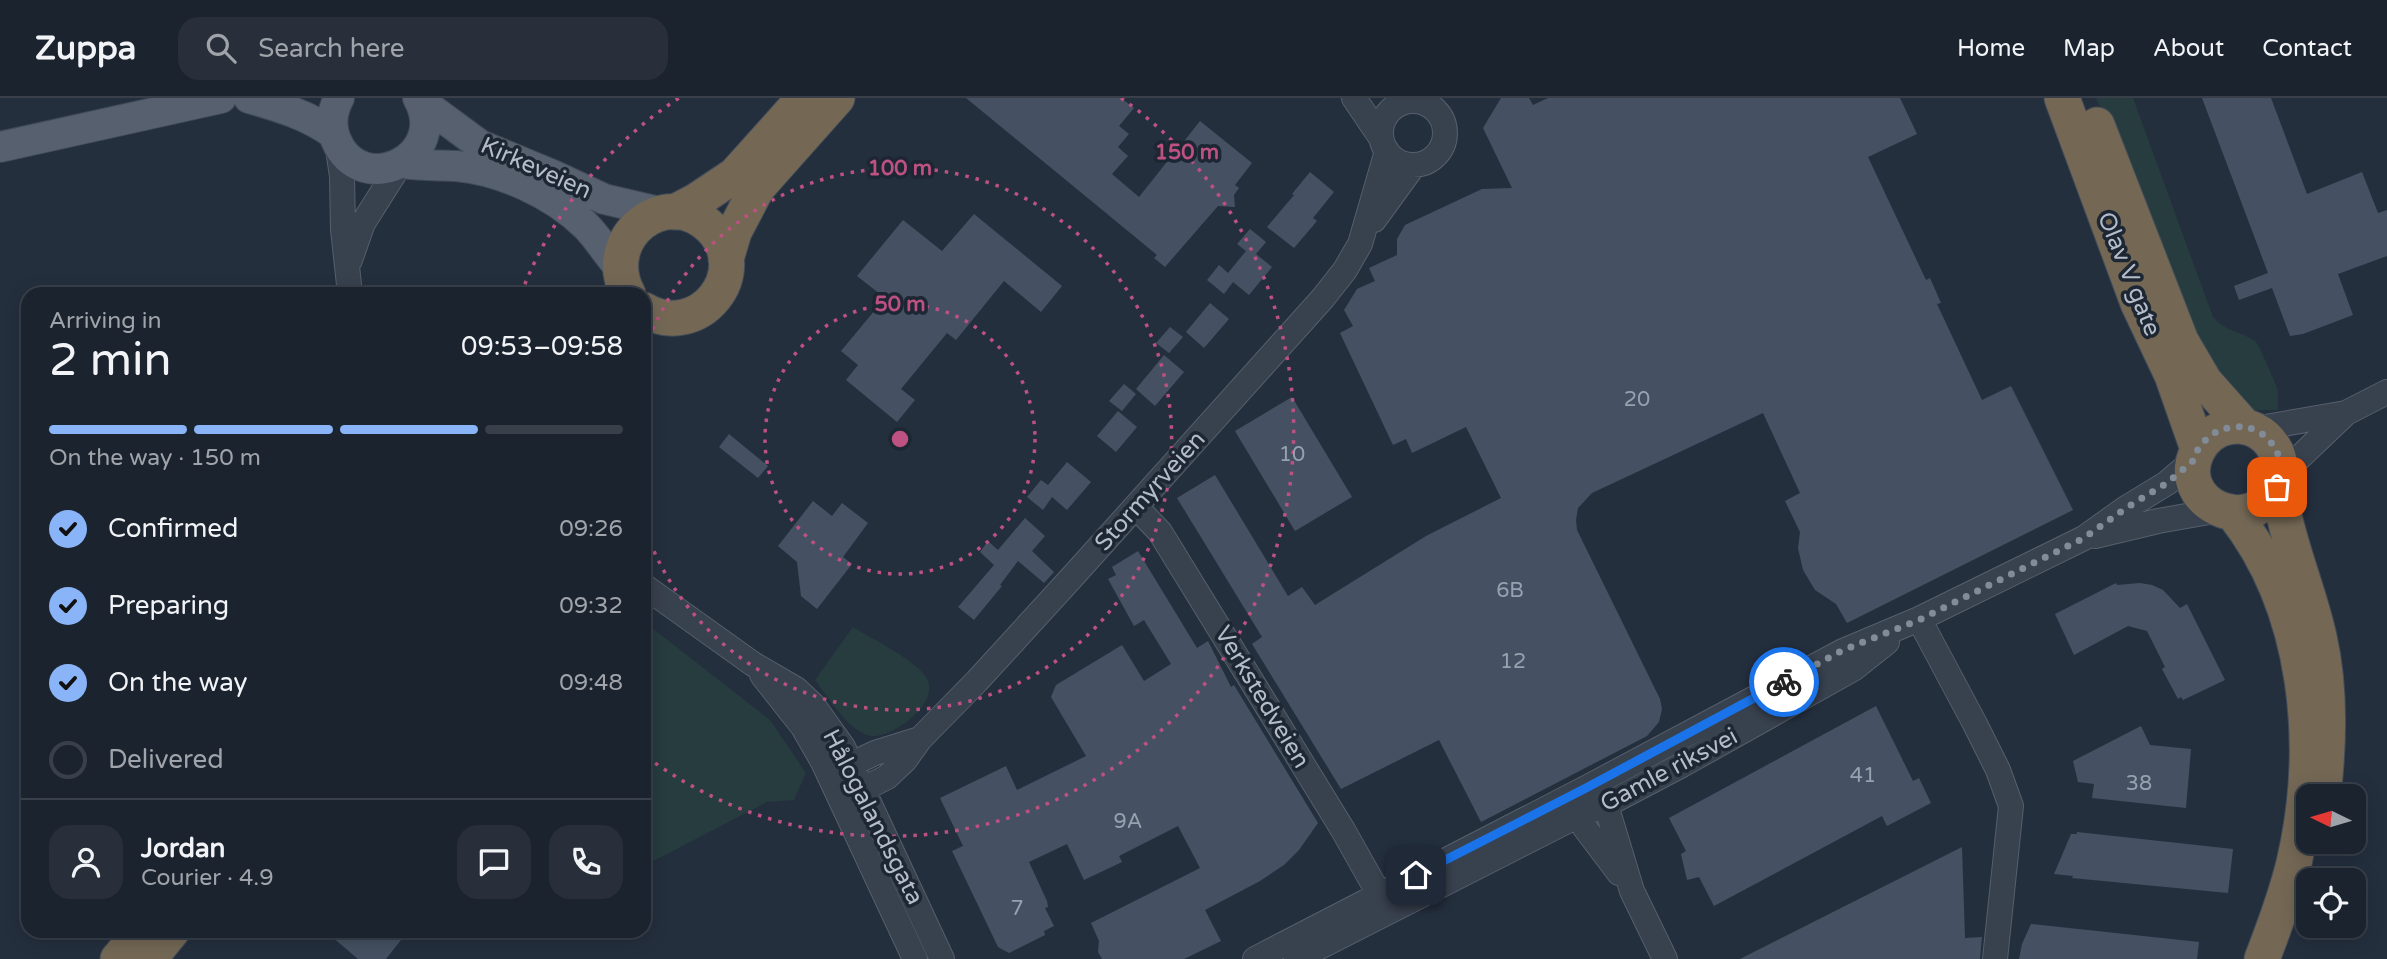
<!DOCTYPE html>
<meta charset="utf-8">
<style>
:root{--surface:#1b232e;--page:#282f3a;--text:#f1f3f6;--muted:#a0a4aa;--line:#39404a;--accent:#8ab4f8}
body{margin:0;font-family:"Varela Round",sans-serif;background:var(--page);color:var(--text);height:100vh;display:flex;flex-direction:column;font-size:26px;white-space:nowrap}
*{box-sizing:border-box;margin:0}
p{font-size:23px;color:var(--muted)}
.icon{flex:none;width:38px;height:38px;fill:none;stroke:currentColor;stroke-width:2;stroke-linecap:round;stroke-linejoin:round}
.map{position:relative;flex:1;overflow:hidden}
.details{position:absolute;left:21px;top:189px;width:630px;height:651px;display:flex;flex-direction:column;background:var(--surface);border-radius:21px;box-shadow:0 4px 18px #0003,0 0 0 2px var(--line)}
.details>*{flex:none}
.needle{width:46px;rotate:275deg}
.controls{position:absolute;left:2296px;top:686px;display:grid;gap:14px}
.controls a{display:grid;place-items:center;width:70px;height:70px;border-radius:14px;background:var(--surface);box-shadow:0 4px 18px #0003,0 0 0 2px var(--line);font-size:35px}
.pin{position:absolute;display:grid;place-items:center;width:60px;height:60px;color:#fff;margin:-30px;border-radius:14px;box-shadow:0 4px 10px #0006}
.courier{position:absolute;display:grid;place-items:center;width:70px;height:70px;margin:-35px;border:5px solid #1a73e8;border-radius:50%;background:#fff;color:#222;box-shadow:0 2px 9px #0007}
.head em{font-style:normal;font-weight:600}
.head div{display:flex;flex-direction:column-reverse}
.head{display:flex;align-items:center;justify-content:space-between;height:119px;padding:0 28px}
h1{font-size:46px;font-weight:600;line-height:52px}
.bar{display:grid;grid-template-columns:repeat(4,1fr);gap:10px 7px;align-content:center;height:84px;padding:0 28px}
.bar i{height:9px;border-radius:5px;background:var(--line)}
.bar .on{background:var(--accent)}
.bar p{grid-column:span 4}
.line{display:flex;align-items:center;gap:18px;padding:0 28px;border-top:2px solid var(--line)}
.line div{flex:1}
.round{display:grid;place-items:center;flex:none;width:74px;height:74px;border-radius:21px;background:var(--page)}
ol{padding:0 28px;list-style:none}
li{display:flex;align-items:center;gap:21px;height:77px}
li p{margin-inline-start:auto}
li .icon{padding:7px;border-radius:50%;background:var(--accent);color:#111;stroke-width:4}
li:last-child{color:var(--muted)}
li i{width:38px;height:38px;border:4px solid var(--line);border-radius:50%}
header{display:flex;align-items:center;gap:42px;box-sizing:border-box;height:98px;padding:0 35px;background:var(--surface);border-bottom:2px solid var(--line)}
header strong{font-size:33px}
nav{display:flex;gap:38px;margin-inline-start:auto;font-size:24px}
.search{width:490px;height:63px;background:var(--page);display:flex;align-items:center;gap:18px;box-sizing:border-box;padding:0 24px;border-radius:21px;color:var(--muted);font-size:26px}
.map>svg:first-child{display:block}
.green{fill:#263c3f}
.building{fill:#455162}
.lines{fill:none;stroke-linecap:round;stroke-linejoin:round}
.minor-casing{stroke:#565f6c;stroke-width:26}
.major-casing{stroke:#414a57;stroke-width:32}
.highway-casing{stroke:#434c59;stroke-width:37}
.minor{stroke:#38414e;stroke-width:24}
.major{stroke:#56606e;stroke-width:30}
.highway{stroke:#746855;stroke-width:35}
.done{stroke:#828b98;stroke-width:7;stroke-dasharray:0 12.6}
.route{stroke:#1a73e8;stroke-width:9}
.ring{fill:none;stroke:#bd5182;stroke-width:3.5;stroke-dasharray:3.5 7}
.labels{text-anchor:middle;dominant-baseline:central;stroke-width:7;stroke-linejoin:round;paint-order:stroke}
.number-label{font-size:21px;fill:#98a1af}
.street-label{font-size:24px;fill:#b4bcc9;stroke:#1d2633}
.centre{fill:#bd5182;stroke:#1d2633;stroke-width:3.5}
.ring-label{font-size:21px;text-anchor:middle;font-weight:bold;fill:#bd5182;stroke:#1d2633;stroke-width:7;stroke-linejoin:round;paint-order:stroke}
</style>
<header>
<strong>Zuppa</strong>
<div class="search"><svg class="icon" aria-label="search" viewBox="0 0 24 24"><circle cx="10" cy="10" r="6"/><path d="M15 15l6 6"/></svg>Search here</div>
<nav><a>Home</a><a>Map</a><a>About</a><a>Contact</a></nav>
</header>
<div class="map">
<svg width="2387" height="861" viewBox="0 0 2387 861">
<rect width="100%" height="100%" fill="#242f3e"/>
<path class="green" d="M2096,0H2133L2213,219C2227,235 2242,233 2256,244C2259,247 2275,284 2277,290C2279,297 2278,305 2278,312H2253L2242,304L2212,271Z
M647,526L770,622L806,675L794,702L767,704L644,768V527Z
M853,529C871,540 919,564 927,581C940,605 893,640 871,638C850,635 827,598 815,582Z"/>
<path class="building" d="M966,0H1121L1134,10L1119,28L1129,36L1118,49L1128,58L1112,76L1139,99L1166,65L1161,46L1178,51L1200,23L1252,65L1235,87L1239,90L1234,97L1235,109L1218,108L1165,169L1154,160L1157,157Z
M1501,0H1529L1533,7L1548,0H1900L1917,36L1868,59L1926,182L1930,180L1941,205L1937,206L1982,302L2011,288L2073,412L1847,525L1836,506L1815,492L1803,472L1798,450L1800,434L1785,403L1800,395L1763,315L1592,395L1578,410L1576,422L1577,432L1660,601L1662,611L1659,624L1647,638L1481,724L1439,642L1341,691L1252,546L1262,539L1177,400L1215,377L1288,498L1302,489L1315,507L1426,438L1501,400L1466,329L1412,355L1406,341L1393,347L1340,235L1353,228L1344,212L1357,191L1375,183L1369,170L1397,157V141L1405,127L1482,91L1512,90L1483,30Z
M2202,0H2271L2307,96L2362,74L2378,115L2387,112V158L2338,176L2353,217L2303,236L2290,238L2272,190L2239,202L2234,188L2268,175Z
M1310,74L1334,94L1313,120L1317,123L1294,150L1267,129L1294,97L1292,96Z
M974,116L1062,188L1041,214L1004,183L956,242L947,235L901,291L915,302L897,324L846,282L858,267L841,253L885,200L857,178L903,122L942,153Z
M1250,131L1266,144L1256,156L1272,169L1249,197L1233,184L1224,196L1207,182L1219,167L1228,175L1246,153L1237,146Z
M1210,205L1229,221L1204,250L1186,234Z
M1170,229L1183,239L1169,255L1156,245Z
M1164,257L1184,274L1155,308L1136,291Z
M1124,286L1136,296L1122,313L1109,303Z
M1292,299L1352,399L1295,433L1235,333Z
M1118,313L1137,329L1116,354L1097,338Z
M729,336L768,368L758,380L719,349Z
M1067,364L1091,384L1067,412L1052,399L1043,412L1027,399L1041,382L1048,387Z
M813,403L832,418L842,405L868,425L843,459L852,466L817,511L801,498L797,464L778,448Z
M1025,420L1045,438L1032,453L1054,474L1044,485L1018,463L1000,487L1002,488L974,522L958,509L994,467L980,454L988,443L998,452Z
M1138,453L1197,550L1208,543L1231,589L1234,587L1318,725L1299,752L1284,767L1260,783L1205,812L1221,843L1184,861H1102L1098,854L1099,843L1091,825L1200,770L1178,728L1119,758L1122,764L1084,782L1067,746L1029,764L1047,803L1048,809L1045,810L1054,828L1044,833L1045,837L1009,855L998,849L952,753L963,748L940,700L1006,668L1017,692L1086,658L1051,599L1056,587L1122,547L1144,583L1171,566L1144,522L1134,528L1108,481L1116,477L1112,469Z
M2116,485L2117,487L2140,485L2152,487L2163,492L2180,510L2187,506L2225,582L2183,602L2181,599L2178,601L2162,571L2165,569L2147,533L2128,528L2074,557L2055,516Z
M1876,608L1913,683L1919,680L1931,705L1887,728L1882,718L1714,808L1699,779L1687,782L1681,756L1686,753L1669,720Z
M2141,628L2150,647L2191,651L2186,710L2092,700L2094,686L2078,684L2073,663Z
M2077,734L2233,751L2228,795L2072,780L2073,778L2054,776L2071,736H2077Z
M1962,749L1965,840L1982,839L1980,861H1740Z
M2031,826L2199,844L2197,861H2019L2022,846Z
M325,833H408L386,861H358Z"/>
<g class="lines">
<defs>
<path id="minor" d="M1354,0L1381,40
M1381 35a32 32 0 1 1 64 0a32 32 0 1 1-64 0Z
M337,45L342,78L343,131L350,196
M1374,122L1414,67
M350,162L363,125L401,65
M2254,331L2346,315L2387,294
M2280,378L2346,315
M1136,409L1160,434L1343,732L1379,796
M2095,438L2158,423L2220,412
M644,488L753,566L796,591L813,607L843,649L942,861
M1919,521L1975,626L1998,672L2011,708L1995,861
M762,577L803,629L823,664L915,861
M847,682L852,666L875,655L920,641
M1594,697L1606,707L1632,793L1665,861
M842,702L887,679L905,662L920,641L977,583L1074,477L1323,200L1345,172L1360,146L1387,53
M1583,702L1579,717L1585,730L1619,775
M1255,861L1586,690L1843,553L1919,521L2084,440L2126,410L2167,385L2194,362
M1296,861L1579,717L1606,707L1682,667L1853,571L1887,544"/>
<path id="major" d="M249,0C280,9 308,17 334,36
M339,0C332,13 330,28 336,42C361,102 451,59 418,0
M419,2L480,47L555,78L604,101L664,115
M0,49L221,0
M403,65C421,68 438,67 456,68C501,72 554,96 586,128C598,140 608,157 620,170"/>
<path id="highway" d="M2062,0L2138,205L2172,277L2198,351
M2097,27L2181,243L2205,284L2245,329
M675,114L696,103L735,77L804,0
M726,161L734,134L757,90L837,0
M628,196C598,140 666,85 711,130C755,175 698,244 644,212
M2277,389C2249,442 2173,404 2197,354C2203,341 2215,331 2229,329C2247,325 2265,334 2274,350C2284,366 2277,375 2278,391C2278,399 2282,408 2284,417C2293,458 2310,498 2319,539C2331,591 2329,646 2323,698
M2233,415C2309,511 2321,649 2294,765C2286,798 2274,830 2262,861
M118,861L142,833
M149,861L172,833"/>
</defs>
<use href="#minor" class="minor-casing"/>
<use href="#major" class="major-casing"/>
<use href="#highway" class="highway-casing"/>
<use href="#minor" class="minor"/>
<use href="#major" class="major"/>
<use href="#highway" class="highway"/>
</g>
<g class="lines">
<path class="done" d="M1784,584L1843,552L1919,522L2084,440L2126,410L2167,385L2194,362L2198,351L2208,339L2221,331L2245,328L2260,334L2270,343L2277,353L2280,366L2277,389"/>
<path class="route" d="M1416,777L1586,690L1784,584"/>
</g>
<g class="ring">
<circle cx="900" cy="341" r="135"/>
<path d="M645 251A271 271 0 1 1 645 431"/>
<path d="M521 196A406 406 0 0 1 679 0M1121 0A406 406 0 1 1 644 657"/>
</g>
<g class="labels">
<g class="number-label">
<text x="1637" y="301">20</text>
<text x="1292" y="356">10</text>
<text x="1510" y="492">6B</text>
<text x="1513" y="563">12</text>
<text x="1863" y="677">41</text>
<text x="2139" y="685">38</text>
<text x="1128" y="723">9A</text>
<text x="1017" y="810">7</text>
</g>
<g class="street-label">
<text transform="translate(536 70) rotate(24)">Kirkeveien</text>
<text transform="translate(2129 176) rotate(68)">Olav V gate</text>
<text transform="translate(1150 393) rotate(-48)">Stormyrveien</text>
<text transform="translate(1262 599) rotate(59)">Verkstedveien</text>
<text transform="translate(1669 672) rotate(-28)">Gamle riksvei</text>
<text transform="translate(873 719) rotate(63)">Hålogalandsgata</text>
</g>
</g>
<circle cx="900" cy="341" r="10" class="centre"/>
<g class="ring-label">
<text x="1187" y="61">150 m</text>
<text x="900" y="77">100 m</text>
<text x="900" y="213">50 m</text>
</g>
</svg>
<div class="controls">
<a><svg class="needle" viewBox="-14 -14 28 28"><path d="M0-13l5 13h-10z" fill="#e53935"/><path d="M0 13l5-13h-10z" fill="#a0a4aa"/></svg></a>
<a><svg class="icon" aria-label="locate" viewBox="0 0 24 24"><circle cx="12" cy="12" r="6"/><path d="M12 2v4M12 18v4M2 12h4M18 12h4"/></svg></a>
</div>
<div class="pin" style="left:2277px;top:389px;background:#ea580c"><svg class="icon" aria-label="bag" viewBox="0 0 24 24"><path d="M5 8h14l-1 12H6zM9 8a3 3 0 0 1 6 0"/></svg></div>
<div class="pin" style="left:1416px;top:777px;background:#1f2937"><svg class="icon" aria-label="home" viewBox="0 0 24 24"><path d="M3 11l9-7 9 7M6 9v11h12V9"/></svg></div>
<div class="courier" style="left:1784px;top:584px"><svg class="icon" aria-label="bike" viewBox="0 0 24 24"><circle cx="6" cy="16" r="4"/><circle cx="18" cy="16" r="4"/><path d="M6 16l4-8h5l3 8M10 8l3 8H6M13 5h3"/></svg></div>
<section class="details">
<div class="head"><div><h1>2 min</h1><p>Arriving in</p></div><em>09:53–09:58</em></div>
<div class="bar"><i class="on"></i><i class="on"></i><i class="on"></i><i></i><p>On the way · 150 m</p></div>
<ol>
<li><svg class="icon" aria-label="check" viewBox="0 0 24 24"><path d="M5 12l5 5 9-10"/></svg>Confirmed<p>09:26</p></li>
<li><svg class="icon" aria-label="check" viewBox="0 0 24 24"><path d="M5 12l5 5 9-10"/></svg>Preparing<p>09:32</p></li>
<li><svg class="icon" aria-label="check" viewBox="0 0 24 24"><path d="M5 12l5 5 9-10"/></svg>On the way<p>09:48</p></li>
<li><i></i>Delivered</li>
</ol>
<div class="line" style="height:126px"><a class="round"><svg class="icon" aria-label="person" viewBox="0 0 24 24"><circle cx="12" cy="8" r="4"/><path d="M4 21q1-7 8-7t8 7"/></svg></a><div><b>Jordan</b><p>Courier · 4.9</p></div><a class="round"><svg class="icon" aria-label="chat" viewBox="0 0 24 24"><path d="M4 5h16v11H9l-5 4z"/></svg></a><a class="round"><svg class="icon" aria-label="phone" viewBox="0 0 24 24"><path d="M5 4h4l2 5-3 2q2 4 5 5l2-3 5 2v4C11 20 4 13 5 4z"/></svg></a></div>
</section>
</div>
